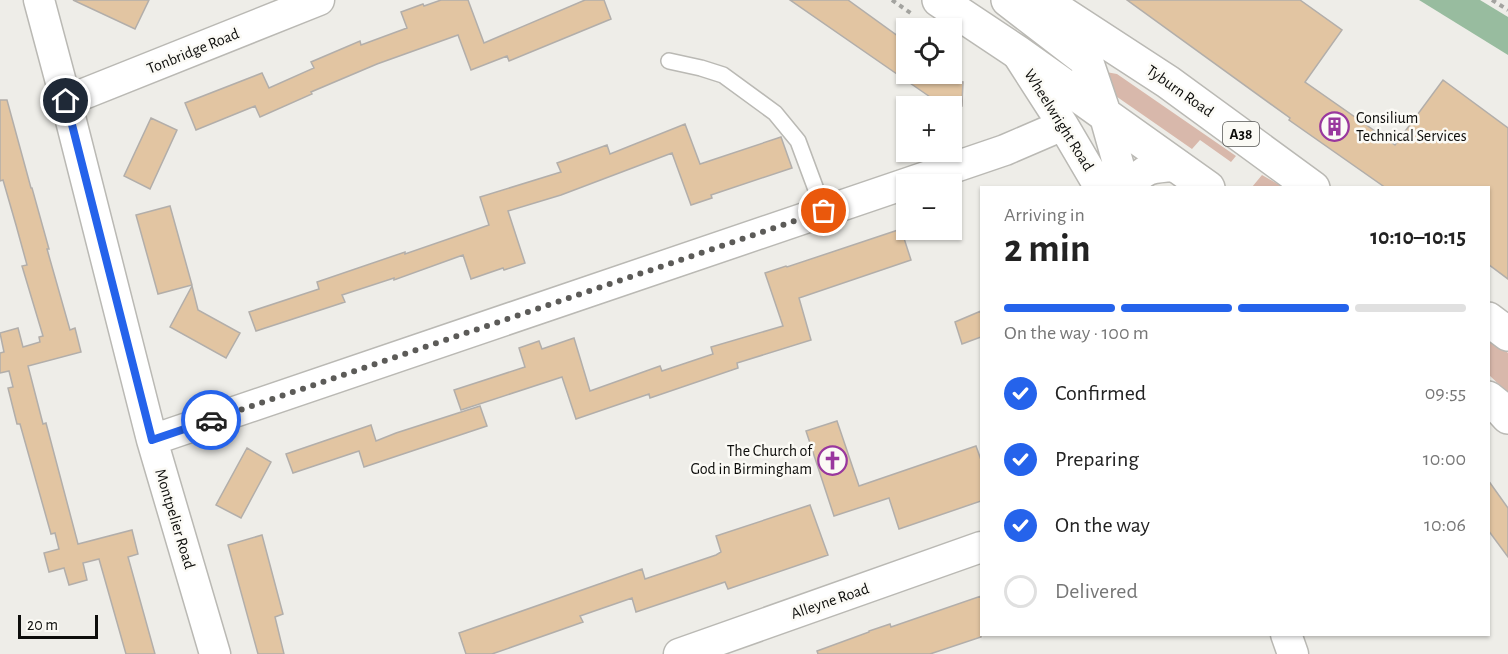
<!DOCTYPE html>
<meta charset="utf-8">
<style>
:root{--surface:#fff;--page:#f6f6f6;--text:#222;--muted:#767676;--line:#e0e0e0;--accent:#2563eb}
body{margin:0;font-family:"Alegreya Sans",sans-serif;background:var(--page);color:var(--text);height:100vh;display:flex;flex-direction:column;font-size:22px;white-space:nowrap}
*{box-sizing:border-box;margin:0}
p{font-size:20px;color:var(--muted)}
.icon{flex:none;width:33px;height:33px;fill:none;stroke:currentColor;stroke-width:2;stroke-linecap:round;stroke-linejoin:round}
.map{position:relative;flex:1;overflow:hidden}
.side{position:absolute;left:980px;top:186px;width:510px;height:450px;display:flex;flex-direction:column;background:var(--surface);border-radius:0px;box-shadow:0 2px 4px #0004}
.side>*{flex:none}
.controls{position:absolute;left:896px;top:18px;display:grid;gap:12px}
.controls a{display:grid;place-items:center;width:66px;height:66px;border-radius:0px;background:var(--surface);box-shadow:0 2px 4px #0004;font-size:30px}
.scale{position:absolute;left:18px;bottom:15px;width:80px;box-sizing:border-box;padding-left:6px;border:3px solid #0d0d0b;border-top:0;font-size:16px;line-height:21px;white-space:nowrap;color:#0d0d0b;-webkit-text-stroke:4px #fbfaf5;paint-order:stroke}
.pin{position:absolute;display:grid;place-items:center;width:51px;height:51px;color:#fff;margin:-26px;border:3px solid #fff;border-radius:50%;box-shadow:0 2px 6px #0007}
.courier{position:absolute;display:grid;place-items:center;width:60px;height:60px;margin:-30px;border:4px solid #2563eb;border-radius:50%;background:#fff;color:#222;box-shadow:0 2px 8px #0007}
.headline em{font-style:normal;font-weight:700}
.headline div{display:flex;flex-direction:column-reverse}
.headline{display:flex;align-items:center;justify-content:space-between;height:102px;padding:0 24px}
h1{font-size:39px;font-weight:700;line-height:45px}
.bar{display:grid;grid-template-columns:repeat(4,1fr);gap:9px 6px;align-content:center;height:72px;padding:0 24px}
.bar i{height:8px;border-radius:4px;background:var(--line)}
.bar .selected{background:var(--accent)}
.bar p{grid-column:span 4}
ol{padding:0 24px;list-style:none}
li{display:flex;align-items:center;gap:18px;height:66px}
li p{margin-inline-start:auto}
li .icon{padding:6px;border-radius:50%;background:var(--accent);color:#fff;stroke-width:4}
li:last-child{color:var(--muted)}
li i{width:33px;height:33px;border:3px solid var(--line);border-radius:50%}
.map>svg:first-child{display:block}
.green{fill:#d8b8ab}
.water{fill:#98bc9f}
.building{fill:#e2c5a2;stroke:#b2aeaa;stroke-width:1.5}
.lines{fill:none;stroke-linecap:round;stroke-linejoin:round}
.service-casing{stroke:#bab9b4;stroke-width:18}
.minor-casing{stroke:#bab9b4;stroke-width:33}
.trunk-casing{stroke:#bab9b4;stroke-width:36}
.path{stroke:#a3a39f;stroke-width:4;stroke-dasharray:4.5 4.5;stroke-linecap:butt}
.service{stroke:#fff;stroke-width:15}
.minor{stroke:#fff;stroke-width:30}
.trunk{stroke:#fff;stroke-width:33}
.done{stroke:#5c5b58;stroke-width:6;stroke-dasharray:0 10.8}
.route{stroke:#2563eb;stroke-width:8}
.labels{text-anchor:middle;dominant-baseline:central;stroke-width:5;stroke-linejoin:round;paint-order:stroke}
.shield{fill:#fbfaf5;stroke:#545451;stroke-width:1.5}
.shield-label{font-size:15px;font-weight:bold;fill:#0d0d0b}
.street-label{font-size:16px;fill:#0d0d0b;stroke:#fbfaf5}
.poi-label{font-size:16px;fill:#0d0d0b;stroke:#fbfaf5;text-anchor:start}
</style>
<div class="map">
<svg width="1508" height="654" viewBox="0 0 1508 654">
<rect width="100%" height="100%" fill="#eeede8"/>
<path class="green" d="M1106,72L1117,74L1236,156L1231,162L1200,140L1192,149L1110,92Z
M1262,175L1283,187H1252Z
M1488,336L1508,353V393L1488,374Z"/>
<path class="water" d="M1419,0H1480L1508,17V55Z"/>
<path class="building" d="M73,0H149L135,29Z
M441,0H468L484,43L585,0H604L611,19L509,61L507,56L471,70L458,35L377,64L311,92L312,94L260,117L255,106L196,130L185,103L262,73L269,88L314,68L311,62L360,41L361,45L407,28L401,12L423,4L424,6Z
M790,0H848L906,42V77L963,82L962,106H932L933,99Z
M1127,0H1300L1342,30L1305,82L1395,145L1443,80L1508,128V279L1488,264V188H1386L1289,120L1290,118Z
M0,100H7L31,188H32L49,249H47L70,330L75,328L81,352L28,366L43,424L46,423L78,544L132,530L138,554L128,557L155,654H126L99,559L83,563L87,580L69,585L64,568L49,572L44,553L59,549L55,533L51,534L20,424H17L8,388L13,387L9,371L0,373V353L4,352L0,333L18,328L23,347L40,342L39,337L43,336L22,266L27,265L16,225L3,180L0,181Z
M151,118L177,130L150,189L124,176Z
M685,124L700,164L781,137L792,168L711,195L712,198L691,205L672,153L561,195L508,211L525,263L504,270L503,268L471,279L463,255L394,280V278L342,295L345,302L256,331L249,312L319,289L317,282L405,252V254L489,225L480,197L561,172L557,163L607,145L610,154Z
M170,206L192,285L158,294L136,215Z
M901,229L911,260L799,298L811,340L737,363L738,368L650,398L649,394L576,419L562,377L461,410L454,390L525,367L519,348L539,341L542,349L574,338L590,391L660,366L662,371L713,354L711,347L783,326L765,273L786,266L787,267Z
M192,286L198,310L240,333L226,358L170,327Z
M981,311V337L962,344L955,322Z
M480,406L487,426L364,467L359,451L293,473L286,454L371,425L376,441L396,433Z
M837,421L859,486L976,446L981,460V501L899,529L889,498L834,516L806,431Z
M247,448L271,462L241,518L216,505Z
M1488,480L1508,508V557L1488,530Z
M810,505L828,555L728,589L725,582L636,612L632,598L580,616L583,622L492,654H466L459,633L642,569L645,579L716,555L721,552L716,536Z
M262,535L283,614L275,617L284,654H258L228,545Z
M981,596V637L930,654H818L817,651L869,632V631L890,624L891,627Z"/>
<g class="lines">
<defs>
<path id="service" d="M669,61L701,68L723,75L775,113L798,141L824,211"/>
<path id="minor" d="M39,0L66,101L152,440L215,654
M1018,55L1063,125L1100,188
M66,101L319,0
M1104,113L1125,188
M1128,188C1145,166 1153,167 1179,166
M152,440L1005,150L1063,125
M1286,634L1293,654
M679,654L981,547"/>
<path id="trunk" d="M939,0L1017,52L1208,188
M1008,0L1086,60L1104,113
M1042,0L1168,82L1313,188
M1488,319L1508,334
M1488,398L1498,406L1508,417"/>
</defs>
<use href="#service" class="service-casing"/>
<use href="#minor" class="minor-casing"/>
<use href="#trunk" class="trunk-casing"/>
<path class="path" d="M892,0L912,14
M1492,0L1508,10"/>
<use href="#service" class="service"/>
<use href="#minor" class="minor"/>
<use href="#trunk" class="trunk"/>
</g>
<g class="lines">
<path class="done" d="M211,420L824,211"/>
<path class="route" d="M66,101L152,440L211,420"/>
</g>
<defs>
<symbol id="building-ring" viewBox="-11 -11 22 22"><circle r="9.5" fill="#fbfaf5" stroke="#99379e" stroke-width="1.5"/><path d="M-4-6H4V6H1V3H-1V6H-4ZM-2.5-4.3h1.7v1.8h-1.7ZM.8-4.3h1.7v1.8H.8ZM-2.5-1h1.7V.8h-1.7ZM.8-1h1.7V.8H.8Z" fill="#99379e"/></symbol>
<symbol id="church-ring" viewBox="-11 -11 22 22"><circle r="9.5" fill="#fbfaf5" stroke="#99379e" stroke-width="1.5"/><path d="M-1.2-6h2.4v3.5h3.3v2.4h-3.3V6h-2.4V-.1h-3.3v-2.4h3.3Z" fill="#99379e"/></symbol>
</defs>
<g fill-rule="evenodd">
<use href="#building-ring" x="1318" y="110" width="33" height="33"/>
<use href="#church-ring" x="816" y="444" width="33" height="33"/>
</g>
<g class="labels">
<rect class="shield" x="1223" y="122" width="36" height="24" rx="4.5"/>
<g class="shield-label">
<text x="1241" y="134">A38</text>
</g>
<g class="street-label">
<text transform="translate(193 51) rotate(-22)">Tonbridge Road</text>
<text transform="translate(1180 91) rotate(35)">Tyburn Road</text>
<text transform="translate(1059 120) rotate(58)">Wheelwright Road</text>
<text transform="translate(175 519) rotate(73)">Montpelier Road</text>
<text transform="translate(830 601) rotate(-19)">Alleyne Road</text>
</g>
<g class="poi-label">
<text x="1356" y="118">Consilium<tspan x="1356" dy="18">Technical Services</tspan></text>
<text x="812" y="451" text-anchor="end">The Church of<tspan x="812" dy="18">God in Birmingham</tspan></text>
</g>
</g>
</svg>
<div class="controls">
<a><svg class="icon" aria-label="locate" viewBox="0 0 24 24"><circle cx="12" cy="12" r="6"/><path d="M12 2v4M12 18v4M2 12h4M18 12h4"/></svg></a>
<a>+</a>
<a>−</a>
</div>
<div class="scale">20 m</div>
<div class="pin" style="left:824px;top:211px;background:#ea580c"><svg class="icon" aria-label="bag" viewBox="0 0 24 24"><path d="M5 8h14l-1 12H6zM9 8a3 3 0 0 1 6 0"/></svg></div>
<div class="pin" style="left:66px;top:101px;background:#1f2937"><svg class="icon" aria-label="home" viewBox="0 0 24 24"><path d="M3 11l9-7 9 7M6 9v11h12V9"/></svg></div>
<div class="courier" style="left:211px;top:420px"><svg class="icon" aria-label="car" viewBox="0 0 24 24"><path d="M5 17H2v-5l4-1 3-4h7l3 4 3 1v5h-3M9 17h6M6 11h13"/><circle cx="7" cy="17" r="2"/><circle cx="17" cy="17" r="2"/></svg></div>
<section class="side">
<div class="headline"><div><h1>2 min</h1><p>Arriving in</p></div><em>10:10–10:15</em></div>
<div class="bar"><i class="selected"></i><i class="selected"></i><i class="selected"></i><i></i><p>On the way · 100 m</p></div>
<ol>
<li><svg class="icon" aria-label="check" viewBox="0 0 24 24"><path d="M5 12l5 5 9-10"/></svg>Confirmed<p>09:55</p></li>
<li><svg class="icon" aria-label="check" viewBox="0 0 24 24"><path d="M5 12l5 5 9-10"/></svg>Preparing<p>10:00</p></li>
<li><svg class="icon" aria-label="check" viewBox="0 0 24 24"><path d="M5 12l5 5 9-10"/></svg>On the way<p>10:06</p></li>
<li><i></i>Delivered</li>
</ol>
</section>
</div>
